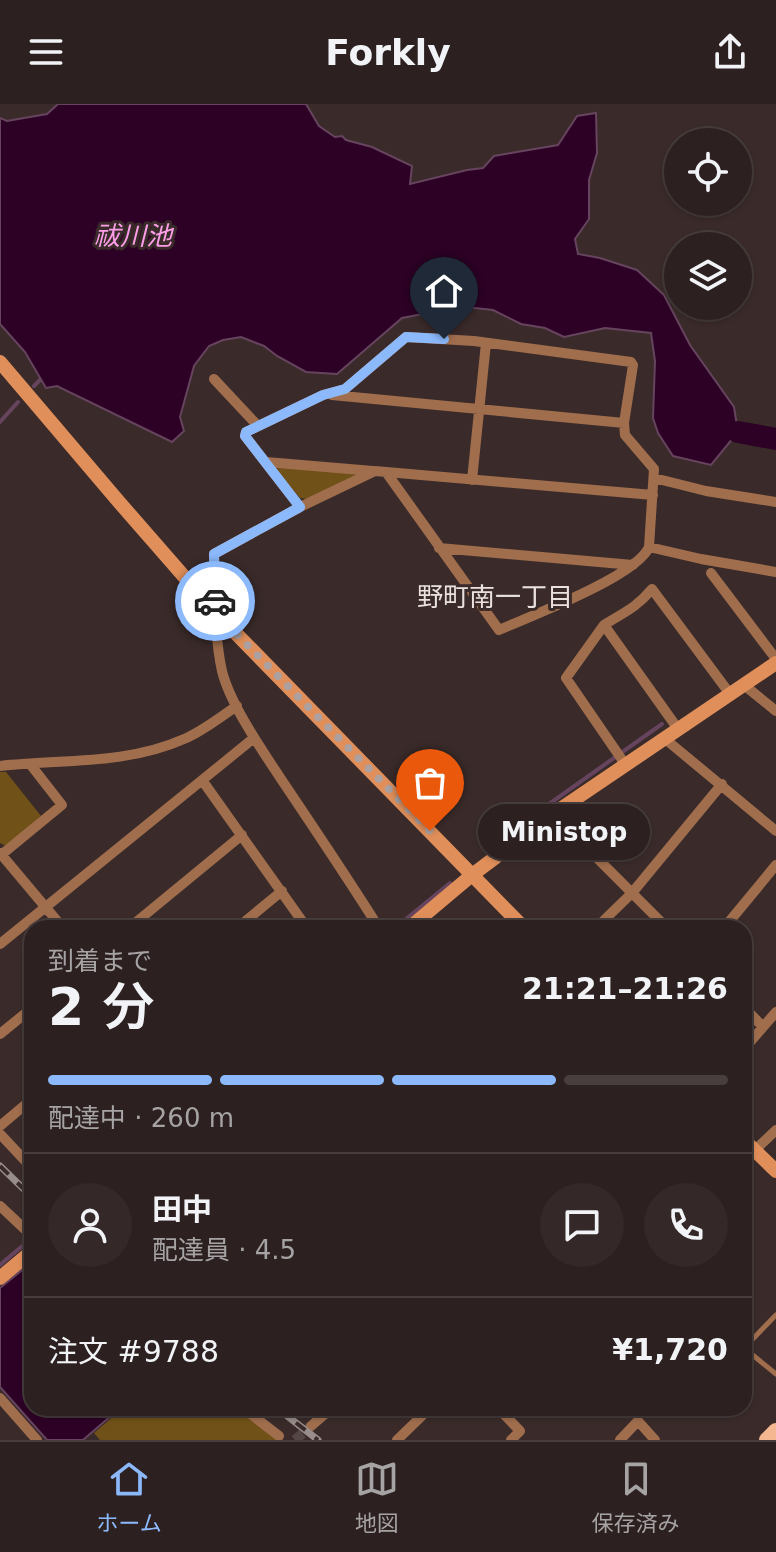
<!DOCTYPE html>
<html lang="ja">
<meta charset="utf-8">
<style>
:root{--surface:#2c2020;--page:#342829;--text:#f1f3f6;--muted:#a6a3a5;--line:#483e3e;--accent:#8cb9fc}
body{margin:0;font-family:"DejaVu Sans","Noto Sans JP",sans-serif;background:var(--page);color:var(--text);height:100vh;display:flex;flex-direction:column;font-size:30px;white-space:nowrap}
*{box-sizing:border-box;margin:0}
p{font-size:26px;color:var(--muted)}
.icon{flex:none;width:44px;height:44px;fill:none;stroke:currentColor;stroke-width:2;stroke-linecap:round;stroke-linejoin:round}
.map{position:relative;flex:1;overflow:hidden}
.sheet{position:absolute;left:24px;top:816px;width:728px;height:496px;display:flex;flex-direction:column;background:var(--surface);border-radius:24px;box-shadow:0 2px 6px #0004,0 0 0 2px var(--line)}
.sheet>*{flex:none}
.controls{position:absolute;left:664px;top:24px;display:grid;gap:16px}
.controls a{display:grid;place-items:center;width:88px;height:88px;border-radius:50%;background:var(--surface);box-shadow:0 2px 6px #0004,0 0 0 2px var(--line);font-size:40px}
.pin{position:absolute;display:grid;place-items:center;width:68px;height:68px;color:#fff;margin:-82px -34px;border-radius:50% 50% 50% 0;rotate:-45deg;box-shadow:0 0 8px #0007}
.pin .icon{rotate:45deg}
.courier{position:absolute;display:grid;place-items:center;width:80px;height:80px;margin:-40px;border:6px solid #8cb9fc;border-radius:50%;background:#fff;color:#222;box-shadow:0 2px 10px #0007}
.bubble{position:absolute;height:56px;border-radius:28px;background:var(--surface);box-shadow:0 2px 6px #0004,0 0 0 2px var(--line);font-size:26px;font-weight:600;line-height:56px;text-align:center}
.head em{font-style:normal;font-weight:600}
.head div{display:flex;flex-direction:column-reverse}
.head{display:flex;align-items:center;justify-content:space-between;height:136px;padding:0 24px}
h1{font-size:52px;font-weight:600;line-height:60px}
.bar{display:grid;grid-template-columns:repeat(4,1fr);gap:12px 8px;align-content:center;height:96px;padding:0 24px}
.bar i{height:10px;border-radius:6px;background:var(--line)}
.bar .active{background:var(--accent)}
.bar p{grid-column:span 4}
.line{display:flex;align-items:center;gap:20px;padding:0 24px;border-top:2px solid var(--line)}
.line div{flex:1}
.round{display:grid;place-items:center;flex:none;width:84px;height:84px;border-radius:42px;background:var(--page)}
header{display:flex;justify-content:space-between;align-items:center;height:104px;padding:0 24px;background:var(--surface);font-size:36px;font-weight:600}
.menu{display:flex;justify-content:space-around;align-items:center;height:112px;border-top:2px solid var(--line);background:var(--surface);font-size:22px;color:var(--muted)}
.menu a{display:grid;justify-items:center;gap:4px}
.menu .active{color:var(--accent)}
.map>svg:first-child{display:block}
.green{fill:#705118}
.water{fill:#2d0026;stroke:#66445e;stroke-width:2}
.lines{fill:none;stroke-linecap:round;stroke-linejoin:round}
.stream{stroke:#66445e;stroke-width:4}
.river{stroke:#2d0026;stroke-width:22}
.street-tunnel{stroke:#544645;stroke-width:10;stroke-dasharray:10 5;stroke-linecap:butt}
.lane{stroke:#a06e4d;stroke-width:5}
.street{stroke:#a06e4d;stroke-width:10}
.secondary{stroke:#e08f5a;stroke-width:14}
.primary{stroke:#f5b790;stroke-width:16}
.rail-casing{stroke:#988d8b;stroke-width:7}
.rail{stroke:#3a2b2a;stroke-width:4;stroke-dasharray:12;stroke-linecap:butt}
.done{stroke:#aca1a0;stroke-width:8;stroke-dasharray:0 14.4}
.route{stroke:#8cb9fc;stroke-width:10}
.labels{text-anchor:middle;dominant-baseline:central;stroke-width:6;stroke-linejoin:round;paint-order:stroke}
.water-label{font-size:26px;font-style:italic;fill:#fe9ee9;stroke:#3a2b2a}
.neighbourhood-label{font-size:26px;fill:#eae1df;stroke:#3a2b2a}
</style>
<header><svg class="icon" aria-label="menu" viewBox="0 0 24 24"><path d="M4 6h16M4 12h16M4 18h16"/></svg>Forkly<svg class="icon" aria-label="share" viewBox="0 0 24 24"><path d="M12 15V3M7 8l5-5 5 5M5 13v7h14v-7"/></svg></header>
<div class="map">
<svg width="776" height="1336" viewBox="0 0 776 1336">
<rect width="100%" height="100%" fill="#3a2b2a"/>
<path class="green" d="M279,363L358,370L307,395L300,394L276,366Z
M0,668H6L41,712L6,742L0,739Z
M123,1304H235L277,1336H100L94,1329Z"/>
<path class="water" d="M58,0H306L319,22L335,33L342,32L346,36L372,43L412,62L410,80L467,66L483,64L494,52L558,41L577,12L596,9L597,49L589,76V115L575,135L578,150L600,154L637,166L664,191L690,241L734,303L738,328L711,361L673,352L658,329L653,314L655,257L651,229L605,224L564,233L545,224L521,220L493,206L466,203L448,209H428L402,214L337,270L306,268L277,252L264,242L241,233L223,236L209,242L194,262L180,313L184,327L172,338L57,282L46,284L25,248L0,220V14L7,17L47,10Z
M32,1158V1304H120L83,1336H47L0,1283V1184Z"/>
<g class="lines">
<path class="stream" d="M34,282L40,276
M0,318L18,298
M508,729L662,620
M395,824L450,779
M0,1161L27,1138"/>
<path class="river" d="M738,328L776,335"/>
<path class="street-tunnel" d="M295,1336L311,1322"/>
<path class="lane" d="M744,1057L755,1047
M744,1244L776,1211
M744,1244L776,1270"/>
<path class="street" d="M214,275L258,322
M332,291L624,319
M266,358L373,367
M654,374L706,387L776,398
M472,376L486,239
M300,403L245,332L246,328L323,291L345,285L406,233L474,237L631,258L633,261L624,319L625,331L654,365L649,443C637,472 531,512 499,526L386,368
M649,443L701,455L776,468
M439,444L633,461
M711,469L776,555
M604,521L566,574L625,660
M744,581L776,607
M678,625L604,521C624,508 635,505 652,485L730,590
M664,634L776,727
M0,662C61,655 126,661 184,635C203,627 220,613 237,602
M202,676L307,824
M553,710L667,824
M0,749L63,824
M0,752L62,701L30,660
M129,824L242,731
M237,824L282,787
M379,824C347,773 314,724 281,675C262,646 230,600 222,567C214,531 215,487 214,450L300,403L375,367L653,391
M596,824L632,789L722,680
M724,824L776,761
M0,840L254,634
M744,903L763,923
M0,930L32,904
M744,945L776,908
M0,1022L32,995
M0,1030L32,1064
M755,1046L776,1026
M0,1102L32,1132
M0,1294L37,1336
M243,1304L279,1332
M498,1304L520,1327L511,1336
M311,1322L332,1304
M397,1336L430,1304
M620,1336L638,1317L655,1336"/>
<path class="secondary" d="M0,258L119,398L215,508L524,824
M409,824L472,771L553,710L776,559
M744,1036L776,1067
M0,1174L32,1147"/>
<path class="primary" d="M767,1336L776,1327"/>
<defs>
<path id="rail" d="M0,1062L32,1093
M277,1304L318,1336"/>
</defs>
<use href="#rail" class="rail-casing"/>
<use href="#rail" class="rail"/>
</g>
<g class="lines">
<path class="done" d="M215,497V508L430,727"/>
<path class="route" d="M215,497L214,450L300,403L245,332L246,328L323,291L345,285L406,233L444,235"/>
</g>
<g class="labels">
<g class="water-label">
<text x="133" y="132">祓川池</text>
</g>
<g class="neighbourhood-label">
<text x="495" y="493">野町南一丁目</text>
</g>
</g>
</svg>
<div class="controls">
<a><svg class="icon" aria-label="locate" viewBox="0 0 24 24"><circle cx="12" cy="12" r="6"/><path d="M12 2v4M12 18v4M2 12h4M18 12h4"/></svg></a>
<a><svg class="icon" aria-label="layers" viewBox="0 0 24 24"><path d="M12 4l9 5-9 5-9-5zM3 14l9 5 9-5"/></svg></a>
</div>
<div class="pin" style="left:430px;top:727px;background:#ea580c"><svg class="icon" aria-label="bag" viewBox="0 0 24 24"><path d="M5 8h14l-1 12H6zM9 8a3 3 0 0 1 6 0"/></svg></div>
<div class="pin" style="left:444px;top:235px;background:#1f2937"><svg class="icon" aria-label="home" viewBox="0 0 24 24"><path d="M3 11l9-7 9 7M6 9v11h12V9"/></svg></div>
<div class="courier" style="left:215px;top:497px"><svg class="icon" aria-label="car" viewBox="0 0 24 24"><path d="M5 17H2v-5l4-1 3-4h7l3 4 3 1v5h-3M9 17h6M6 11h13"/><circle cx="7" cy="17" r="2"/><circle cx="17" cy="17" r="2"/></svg></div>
<div class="bubble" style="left:478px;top:700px;width:172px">Ministop</div>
<section class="sheet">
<div class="head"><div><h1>2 分</h1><p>到着まで</p></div><em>21:21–21:26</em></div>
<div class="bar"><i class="active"></i><i class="active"></i><i class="active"></i><i></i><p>配達中 · 260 m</p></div>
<div class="line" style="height:144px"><a class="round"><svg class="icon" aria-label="person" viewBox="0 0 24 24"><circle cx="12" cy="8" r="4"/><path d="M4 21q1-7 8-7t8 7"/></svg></a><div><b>田中</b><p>配達員 · 4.5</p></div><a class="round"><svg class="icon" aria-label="chat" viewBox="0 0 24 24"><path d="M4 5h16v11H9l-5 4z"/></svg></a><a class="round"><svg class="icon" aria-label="phone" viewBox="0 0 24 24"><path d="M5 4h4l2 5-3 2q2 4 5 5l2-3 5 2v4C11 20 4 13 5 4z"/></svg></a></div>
<div class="line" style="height:104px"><div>注文 #9788</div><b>¥1,720</b></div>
</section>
</div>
<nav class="menu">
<a class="active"><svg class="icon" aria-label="home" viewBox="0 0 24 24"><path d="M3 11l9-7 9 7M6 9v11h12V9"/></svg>ホーム</a>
<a><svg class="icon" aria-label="map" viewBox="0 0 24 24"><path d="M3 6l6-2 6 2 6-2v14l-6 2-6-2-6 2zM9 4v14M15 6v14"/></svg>地図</a>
<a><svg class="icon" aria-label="saved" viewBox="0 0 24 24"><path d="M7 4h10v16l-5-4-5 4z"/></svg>保存済み</a>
</nav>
